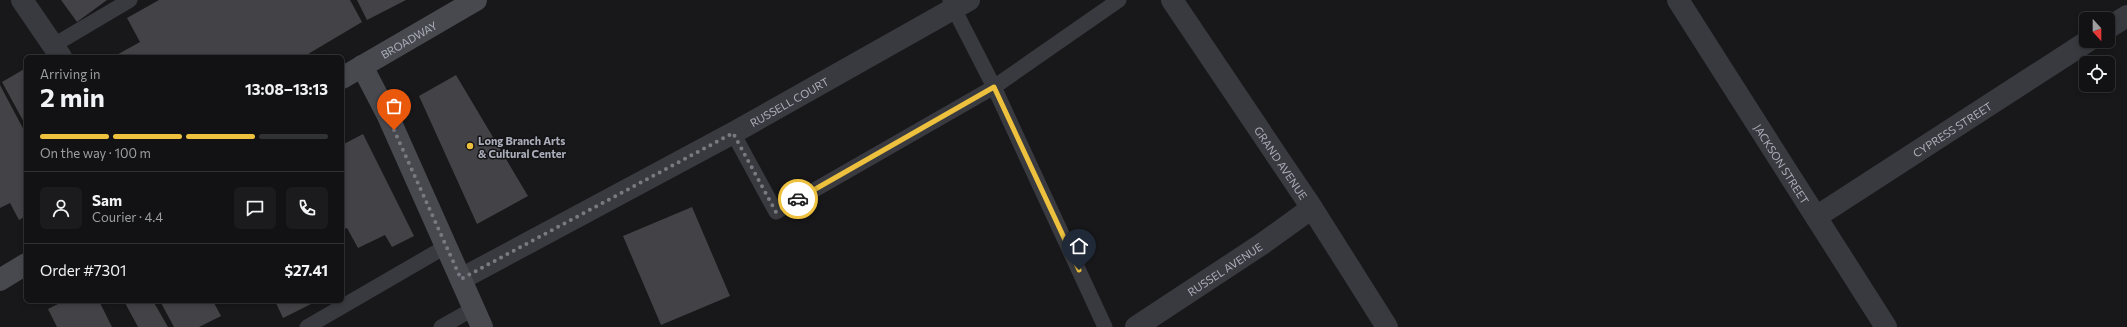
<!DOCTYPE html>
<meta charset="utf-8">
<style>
:root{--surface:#121214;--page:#1b1b1d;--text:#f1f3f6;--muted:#9c9ea0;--line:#313234;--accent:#edc13e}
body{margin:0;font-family:Commissioner,sans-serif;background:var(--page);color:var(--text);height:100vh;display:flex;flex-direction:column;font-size:15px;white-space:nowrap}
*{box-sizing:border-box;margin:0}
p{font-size:13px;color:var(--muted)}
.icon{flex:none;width:22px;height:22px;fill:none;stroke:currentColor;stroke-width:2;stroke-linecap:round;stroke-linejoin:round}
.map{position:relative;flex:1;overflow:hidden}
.panel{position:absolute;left:24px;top:55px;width:320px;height:248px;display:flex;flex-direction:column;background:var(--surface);border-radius:6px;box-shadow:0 2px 6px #0003,0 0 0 1px var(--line)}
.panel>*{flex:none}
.needle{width:26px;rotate:159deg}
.fabs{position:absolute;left:2079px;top:12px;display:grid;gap:8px}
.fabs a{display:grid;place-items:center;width:36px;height:36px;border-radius:6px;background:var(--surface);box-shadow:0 2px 6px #0003,0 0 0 1px var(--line);font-size:20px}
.pin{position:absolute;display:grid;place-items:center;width:34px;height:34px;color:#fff;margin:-41px -17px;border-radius:50% 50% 50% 0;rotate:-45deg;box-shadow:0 0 4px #0007}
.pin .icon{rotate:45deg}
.courier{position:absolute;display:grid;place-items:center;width:40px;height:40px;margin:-20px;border:3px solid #edc13e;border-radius:50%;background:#fff;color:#222;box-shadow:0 1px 5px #0007}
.overview em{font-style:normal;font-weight:700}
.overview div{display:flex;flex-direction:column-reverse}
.overview{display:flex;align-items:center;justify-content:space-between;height:68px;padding:0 16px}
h1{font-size:26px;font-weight:700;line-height:30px}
.bar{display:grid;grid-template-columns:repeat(4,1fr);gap:6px 4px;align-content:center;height:48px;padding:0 16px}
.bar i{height:5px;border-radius:3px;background:var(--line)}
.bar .active{background:var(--accent)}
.bar p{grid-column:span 4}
.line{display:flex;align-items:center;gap:10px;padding:0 16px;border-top:1px solid var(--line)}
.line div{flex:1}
.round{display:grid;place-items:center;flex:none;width:42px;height:42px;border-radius:6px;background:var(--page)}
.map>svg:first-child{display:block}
.building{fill:#434347}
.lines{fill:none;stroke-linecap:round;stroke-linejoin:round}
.lane{stroke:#393a3f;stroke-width:15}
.street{stroke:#393a3f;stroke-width:22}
.secondary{stroke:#47494f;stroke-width:22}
.done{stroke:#787a82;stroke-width:4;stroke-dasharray:0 7.2}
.route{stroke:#edc13e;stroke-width:5}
.poi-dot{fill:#edc13e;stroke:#131315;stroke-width:1.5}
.labels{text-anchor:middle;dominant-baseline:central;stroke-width:3;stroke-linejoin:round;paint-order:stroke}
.street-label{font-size:11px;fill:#abaeba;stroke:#131315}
.poi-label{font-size:11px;font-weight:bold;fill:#abaeba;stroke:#131315;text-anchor:start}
</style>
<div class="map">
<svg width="2127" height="327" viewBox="0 0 2127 327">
<rect width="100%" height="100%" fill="#18181a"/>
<path class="building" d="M61,0H107L77,22Z
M159,0H350L362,22L303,57H113L140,42L127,18Z
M357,0H406L367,20Z
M26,68V126L2,82Z
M456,75L528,196L477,224L419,96Z
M0,85L26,134V216L19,220L10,203L0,208Z
M363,134L414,236L392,247L385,235L358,248L347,228L342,230V145Z
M692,207L730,296L661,325L623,236Z
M64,301H99L112,327H57L48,309Z
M124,301H153L168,327H138Z
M160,301H213L221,316L199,327H174Z
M275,301H317L283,318Z"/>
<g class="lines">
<path class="lane" d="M950,1L994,87L1105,327
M54,45L130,0
M733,133L776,212L994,87L1119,0
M307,327L445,247
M441,327L473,309"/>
<g class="street">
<path d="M22,0L61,57"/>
<path id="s1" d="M1172,0L1312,208L1387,327"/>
<path id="s2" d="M1678,0L1886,327"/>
<path d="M2108,28L2127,16"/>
<path id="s3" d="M1816,217L2088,41"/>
<path id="s4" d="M461,279L733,133L969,0"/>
<path id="s5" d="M1136,327L1262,244L1312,208"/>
</g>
<g class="secondary">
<path d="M362,66L388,116L482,327"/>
<path id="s6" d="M342,78L476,0"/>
<path d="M0,280L26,264"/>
</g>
</g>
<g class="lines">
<path class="done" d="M394,130L461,279L733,133L776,212L798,199"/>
<path class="route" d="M798,199L994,87L1079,270"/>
</g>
<circle class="poi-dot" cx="470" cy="146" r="4"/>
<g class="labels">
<g class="street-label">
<text stroke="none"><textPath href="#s6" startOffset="77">BROADWAY</textPath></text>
<text stroke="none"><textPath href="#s4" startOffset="373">RUSSELL COURT</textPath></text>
<text stroke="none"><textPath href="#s3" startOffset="162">CYPRESS STREET</textPath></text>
<text stroke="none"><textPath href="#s1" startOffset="196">GRAND AVENUE</textPath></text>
<text stroke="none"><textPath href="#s2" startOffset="194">JACKSON STREET</textPath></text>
<text stroke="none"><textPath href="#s5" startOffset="106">RUSSEL AVENUE</textPath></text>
</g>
<g class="poi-label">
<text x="478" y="140">Long Branch Arts<tspan x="478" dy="13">&amp; Cultural Center</tspan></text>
</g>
</g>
</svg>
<div class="fabs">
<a><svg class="needle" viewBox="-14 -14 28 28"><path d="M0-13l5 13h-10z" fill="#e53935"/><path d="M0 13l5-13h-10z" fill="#9c9ea0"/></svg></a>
<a><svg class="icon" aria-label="locate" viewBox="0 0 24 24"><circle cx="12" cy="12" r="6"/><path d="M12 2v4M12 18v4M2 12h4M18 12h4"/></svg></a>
</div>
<div class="pin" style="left:394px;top:130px;background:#ea580c"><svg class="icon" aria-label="bag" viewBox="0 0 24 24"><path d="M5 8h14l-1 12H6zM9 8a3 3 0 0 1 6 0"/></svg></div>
<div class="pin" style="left:1079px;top:270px;background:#1f2937"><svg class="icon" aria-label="home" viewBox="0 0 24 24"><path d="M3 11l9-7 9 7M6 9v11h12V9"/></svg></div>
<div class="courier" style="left:798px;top:199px"><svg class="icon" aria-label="car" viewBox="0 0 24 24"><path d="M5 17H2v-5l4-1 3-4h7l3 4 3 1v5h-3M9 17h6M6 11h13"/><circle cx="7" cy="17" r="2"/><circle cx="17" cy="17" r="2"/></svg></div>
<section class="panel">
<div class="overview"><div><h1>2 min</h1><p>Arriving in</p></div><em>13:08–13:13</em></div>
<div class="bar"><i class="active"></i><i class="active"></i><i class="active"></i><i></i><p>On the way · 100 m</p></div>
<div class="line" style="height:72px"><a class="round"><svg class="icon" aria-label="person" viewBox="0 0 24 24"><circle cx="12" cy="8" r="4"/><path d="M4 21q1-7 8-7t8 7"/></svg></a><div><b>Sam</b><p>Courier · 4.4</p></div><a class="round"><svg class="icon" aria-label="chat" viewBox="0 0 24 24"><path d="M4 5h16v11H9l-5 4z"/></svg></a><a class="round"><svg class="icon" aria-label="phone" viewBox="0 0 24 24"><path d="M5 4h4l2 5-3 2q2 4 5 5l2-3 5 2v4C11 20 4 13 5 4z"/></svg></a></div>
<div class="line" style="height:52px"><div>Order #7301</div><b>$27.41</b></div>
</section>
</div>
